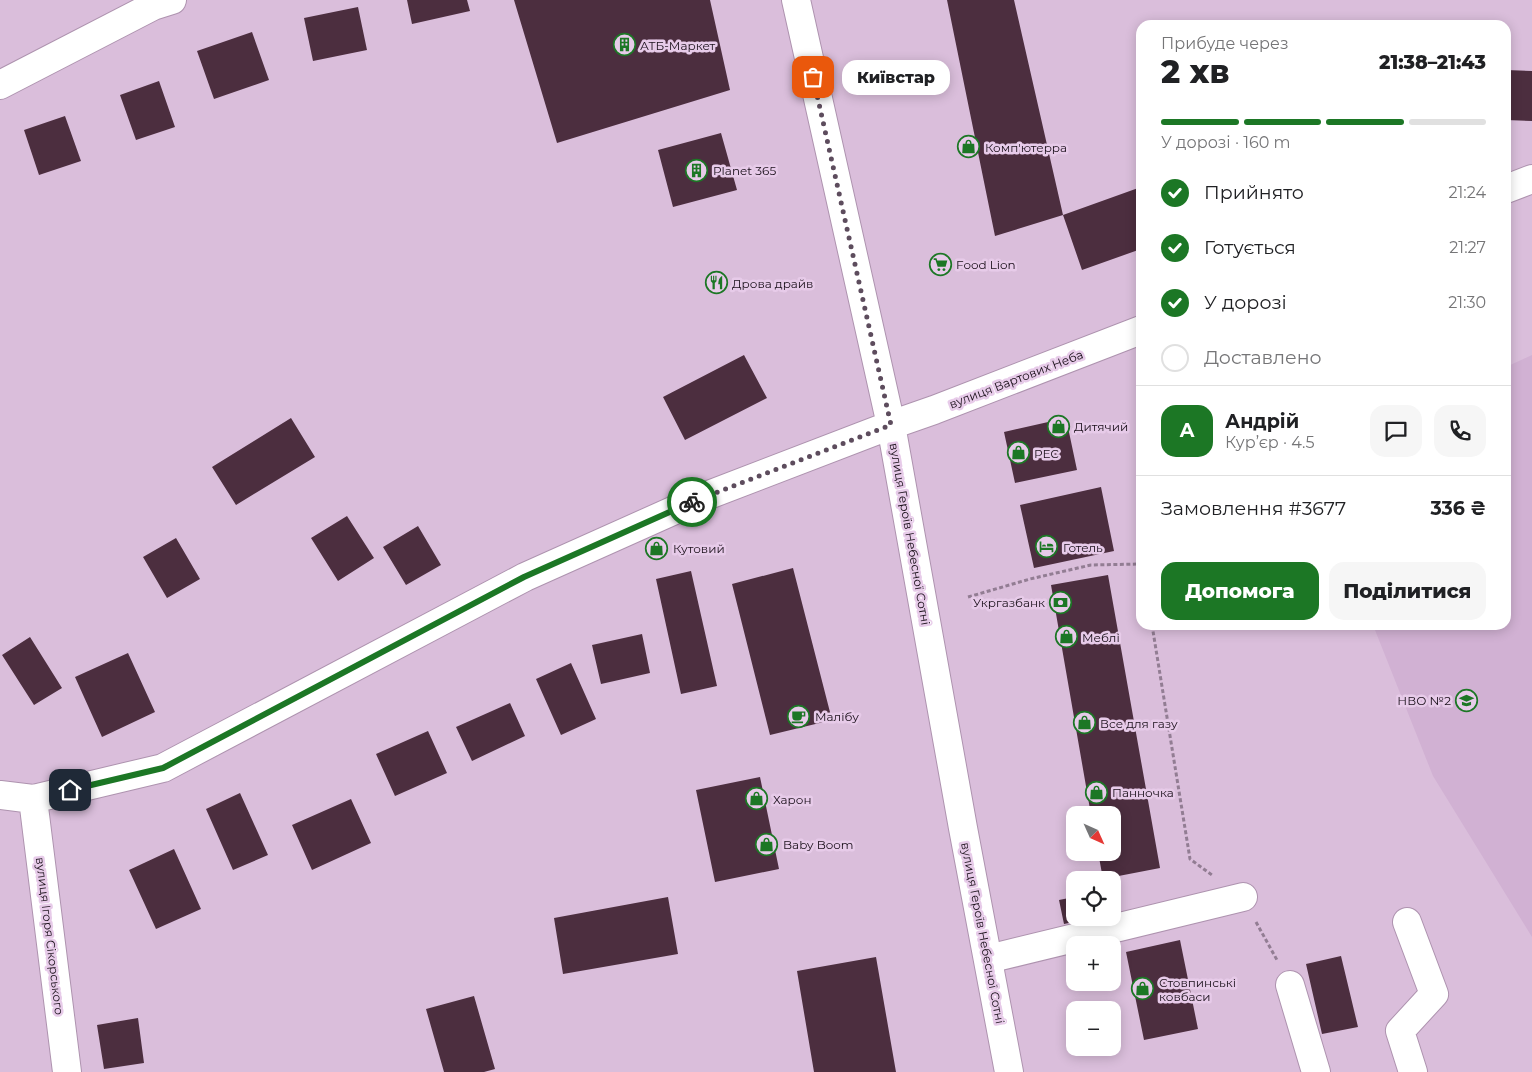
<!DOCTYPE html>
<html lang="uk">
<meta charset="utf-8">
<style>
:root{--surface:#fff;--page:#f6f6f6;--text:#202124;--muted:#757577;--line:#e0e0e0;--accent:#1c7725}
body{margin:0;font-family:Montserrat,sans-serif;background:var(--page);color:var(--text);height:100vh;display:flex;flex-direction:column;font-size:19px;white-space:nowrap}
*{box-sizing:border-box;margin:0}
p{font-size:16px;color:var(--muted)}
.icon{flex:none;width:28px;height:28px;fill:none;stroke:currentColor;stroke-width:2;stroke-linecap:round;stroke-linejoin:round}
.map{position:relative;flex:1;overflow:hidden}
.drawer{position:absolute;left:1136px;top:20px;width:375px;height:610px;display:flex;flex-direction:column;background:var(--surface);border-radius:15px;box-shadow:0 2px 12px #0003}
.drawer>*{flex:none}
.needle{width:32px;rotate:135deg}
.fabs{position:absolute;left:1066px;top:806px;display:grid;gap:10px}
.fabs a{display:grid;place-items:center;width:55px;height:55px;border-radius:10px;background:var(--surface);box-shadow:0 2px 12px #0003;font-size:25px}
.pin{position:absolute;display:grid;place-items:center;width:42px;height:42px;color:#fff;margin:-21px;border-radius:10px;box-shadow:0 2px 8px #0006}
.courier{position:absolute;display:grid;place-items:center;width:50px;height:50px;margin:-25px;border:4px solid #1c7725;border-radius:50%;background:#fff;color:#222;box-shadow:0 1px 6px #0007}
.bubble{position:absolute;height:35px;border-radius:15px;background:var(--surface);box-shadow:0 2px 12px #0003;font-size:16px;font-weight:800;line-height:35px;text-align:center}
.overview em{font-style:normal;font-weight:800}
.overview div{display:flex;flex-direction:column-reverse}
.overview{display:flex;align-items:center;justify-content:space-between;height:85px;padding:0 25px}
h1{font-size:32px;font-weight:800;line-height:38px}
.bar{display:grid;grid-template-columns:repeat(4,1fr);gap:8px 5px;align-content:center;height:60px;padding:0 25px}
.bar i{height:6px;border-radius:4px;background:var(--line)}
.bar .selected{background:var(--accent)}
.bar p{grid-column:span 4}
.line{display:flex;align-items:center;gap:12px;padding:0 25px;border-top:1px solid var(--line)}
.line div{flex:1}
.round{display:grid;place-items:center;flex:none;width:52px;height:52px;border-radius:15px;background:var(--page)}
ol{padding:0 25px;list-style:none}
li{display:flex;align-items:center;gap:15px;height:55px}
li p{margin-inline-start:auto}
li .icon{padding:5px;border-radius:50%;background:var(--accent);color:#fff;stroke-width:4}
li:last-child{color:var(--muted)}
li i{width:28px;height:28px;border:2px solid var(--line);border-radius:50%}
.button{display:flex;gap:10px;margin-top:auto;padding:10px 25px}
.button a{flex:1;height:58px;border-radius:15px;background:var(--accent);color:#fff;font-size:20px;font-weight:800;line-height:58px;text-align:center}
.button a+a{background:var(--page);color:var(--text)}
.map>svg:first-child{display:block}
.built{fill:#d1b1d3}
.building{fill:#4c2e3f}
.lines{fill:none;stroke-linecap:round;stroke-linejoin:round}
.minor-casing{stroke:#ae93af;stroke-width:30}
.path{stroke:#927d93;stroke-width:3;stroke-dasharray:4 2.5;stroke-linecap:butt}
.minor{stroke:#fff;stroke-width:28}
.done{stroke:#5d4c5d;stroke-width:5;stroke-dasharray:0 9}
.route{stroke:#1c7725;stroke-width:6}
.labels{text-anchor:middle;dominant-baseline:central;stroke-width:5;stroke-linejoin:round;paint-order:stroke}
.poi-label{font-size:12px;fill:#190f19;stroke:#e7cbe9;text-anchor:start}
.street-label{font-size:12px;fill:#190f19;stroke:#e7cbe9}
</style>
<div class="map">
<svg width="1532" height="1072" viewBox="0 0 1532 1072">
<rect width="100%" height="100%" fill="#dabedb"/>
<path class="built" d="M1532,355V937L1433,776L1373,625H1506V367Z"/>
<path class="building" d="M407,0H467L470,11L412,24Z
M514,0H710L730,90L557,143Z
M947,0H1014L1063,215L995,236Z
M358,7L367,50L313,61L304,18Z
M252,32L269,80L214,99L197,51Z
M1506,70L1532,71V121L1506,120Z
M159,81L175,127L136,140L120,95Z
M65,116L81,161L39,175L24,130Z
M721,133L737,190L673,207L658,150Z
M1141,187V249L1082,270L1063,215Z
M744,355L767,398L685,440L663,397Z
M291,418L315,457L236,505L212,467Z
M1066,418L1077,470L1015,483L1004,432Z
M1101,487L1114,551L1034,568L1020,505Z
M347,516L374,558L338,581L311,538Z
M418,526L441,565L406,585L383,547Z
M176,538L200,579L167,598L143,557Z
M793,568L832,720L770,735L732,584Z
M691,571L717,686L681,694L656,579Z
M1108,575L1160,868L1103,879L1098,852H1112V815H1091L1051,585Z
M642,634L650,673L601,684L592,645Z
M30,637L62,688L34,705L2,655Z
M128,653L155,712L102,737L75,677Z
M571,663L596,719L561,735L536,679Z
M510,703L525,736L472,761L456,727Z
M428,731L447,773L395,796L376,754Z
M760,777L779,869L715,882L696,790Z
M240,793L268,855L233,870L206,809Z
M351,799L371,843L312,870L292,825Z
M174,849L201,909L156,929L129,870Z
M668,897L678,954L563,974L554,918Z
M1074,897L1075,918H1077L1078,921L1064,924L1059,900Z
M1180,940L1198,1029L1144,1040L1126,952Z
M1341,956L1358,1027L1322,1034L1306,964Z
M876,957L896,1072H814L797,971Z
M474,996L495,1069L484,1072H444L426,1009Z
M138,1018L144,1063L104,1069L97,1025Z"/>
<g class="lines">
<defs>
<path id="minor" d="M796,0L891,425L963,828L1009,1072
M0,85L153,6L172,0
M1506,189L1532,179
M0,795L33,799L163,768L525,577L706,496L891,425L934,410L1141,330
M33,799L67,1072
M1407,922L1434,994L1400,1031L1413,1072
M988,959L1243,897
M1290,985L1316,1072"/>
</defs>
<use href="#minor" class="minor-casing"/>
<path class="path" d="M968,597L1030,579L1091,565L1141,564
M1152,625L1190,859L1212,875
M1256,922L1277,960"/>
<use href="#minor" class="minor"/>
</g>
<g class="lines">
<path class="done" d="M692,502L891,425L813,77"/>
<path class="route" d="M70,790L163,768L524,577L692,502"/>
</g>
<defs>
<symbol id="building-ring" viewBox="-11 -11 22 22"><circle r="9.5" fill="#e7cbe9" stroke="#1c7725" stroke-width="1.5"/><path d="M-4-6H4V6H1V3H-1V6H-4ZM-2.5-4.3h1.7v1.8h-1.7ZM.8-4.3h1.7v1.8H.8ZM-2.5-1h1.7V.8h-1.7ZM.8-1h1.7V.8H.8Z" fill="#1c7725"/></symbol>
<symbol id="shop-ring" viewBox="-11 -11 22 22"><circle r="9.5" fill="#e7cbe9" stroke="#1c7725" stroke-width="1.5"/><path d="M-5-2.5h2.3a2.7 3.5 0 0 1 5.4 0H5L5.5 6h-11ZM-1.5-2.5h3a1.5 2.3 0 0 0-3 0Z" fill="#1c7725"/></symbol>
<symbol id="supermarket-ring" viewBox="-11 -11 22 22"><circle r="9.5" fill="#e7cbe9" stroke="#1c7725" stroke-width="1.5"/><path d="M-6-5.5h2.5l.6 2H6L4.5 2H-2.5L-4.4-4H-6ZM-1.5 3.2a1.3 1.3 0 1 0 .1 0ZM3 3.2a1.3 1.3 0 1 0 .1 0Z" fill="#1c7725"/></symbol>
<symbol id="restaurant-ring" viewBox="-11 -11 22 22"><circle r="9.5" fill="#e7cbe9" stroke="#1c7725" stroke-width="1.5"/><path d="M-5-6h1v4h1v-4h1v4h1v-4h1v5L-1.5 .5V6h-2V.5L-5-1ZM5-6V6H3V1.5H1.5Q1.5-4 5-6Z" fill="#1c7725"/></symbol>
<symbol id="hotel-ring" viewBox="-11 -11 22 22"><circle r="9.5" fill="#e7cbe9" stroke="#1c7725" stroke-width="1.5"/><path d="M-6-4.5h1.5V1H6V5H4.5V3h-9V5H-6ZM-4 0a1.8 1.8 0 1 1 3.6 0ZM.5 0V-2.5h3Q6-2.5 6 0Z" fill="#1c7725"/></symbol>
<symbol id="bank-ring" viewBox="-11 -11 22 22"><circle r="9.5" fill="#e7cbe9" stroke="#1c7725" stroke-width="1.5"/><path d="M-6-4H6V4H-6ZM0-2.3a2.3 2.3 0 1 0 0 4.6a2.3 2.3 0 1 0 0-4.6Z" fill="#1c7725"/></symbol>
<symbol id="school-ring" viewBox="-11 -11 22 22"><circle r="9.5" fill="#e7cbe9" stroke="#1c7725" stroke-width="1.5"/><path d="M0-5L7-2L0 1L-7-2ZM-4 1L0 2.5L4 1V4Q0 6-4 4Z" fill="#1c7725"/></symbol>
<symbol id="cafe-ring" viewBox="-11 -11 22 22"><circle r="9.5" fill="#e7cbe9" stroke="#1c7725" stroke-width="1.5"/><path d="M-5.5-4.5H6V0H3Q3 3.5 0 3.5H-2.5Q-5.5 3.5-5.5 0ZM3-3.2v2h1.7v-2ZM-6 4.5H4V6H-6Z" fill="#1c7725"/></symbol>
</defs>
<g fill-rule="evenodd">
<use href="#building-ring" x="612" y="32" width="25" height="25"/>
<use href="#shop-ring" x="956" y="134" width="25" height="25"/>
<use href="#building-ring" x="684" y="158" width="25" height="25"/>
<use href="#supermarket-ring" x="928" y="252" width="25" height="25"/>
<use href="#restaurant-ring" x="704" y="270" width="25" height="25"/>
<use href="#shop-ring" x="1046" y="414" width="25" height="25"/>
<use href="#shop-ring" x="1006" y="440" width="25" height="25"/>
<use href="#hotel-ring" x="1034" y="534" width="25" height="25"/>
<use href="#shop-ring" x="644" y="536" width="25" height="25"/>
<use href="#bank-ring" x="1048" y="590" width="25" height="25"/>
<use href="#shop-ring" x="1054" y="624" width="25" height="25"/>
<use href="#school-ring" x="1454" y="688" width="25" height="25"/>
<use href="#cafe-ring" x="786" y="704" width="25" height="25"/>
<use href="#shop-ring" x="1072" y="710" width="25" height="25"/>
<use href="#shop-ring" x="1084" y="780" width="25" height="25"/>
<use href="#shop-ring" x="744" y="786" width="25" height="25"/>
<use href="#shop-ring" x="754" y="832" width="25" height="25"/>
<use href="#shop-ring" x="1130" y="976" width="25" height="25"/>
</g>
<g class="labels">
<g class="poi-label">
<text x="640" y="45">АТБ-Маркет</text>
<text x="985" y="147">Комп'ютерра</text>
<text x="713" y="170">Planet 365</text>
<text x="956" y="264">Food Lion</text>
<text x="732" y="283">Дрова драйв</text>
<text x="1074" y="426">Дитячий</text>
<text x="1034" y="453">РЕС</text>
<text x="1063" y="547">Готель</text>
<text x="673" y="548">Кутовий</text>
<text x="1045" y="602" text-anchor="end">Укргазбанк</text>
<text x="1082" y="637">Меблі</text>
<text x="1451" y="700" text-anchor="end">НВО №2</text>
<text x="815" y="716">Малібу</text>
<text x="1100" y="723">Все для газу</text>
<text x="1112" y="792">Панночка</text>
<text x="773" y="799">Харон</text>
<text x="783" y="844">Baby Boom</text>
<text x="1159" y="982">Стовпинські<tspan x="1159" dy="14">ковбаси</tspan></text>
</g>
<g class="street-label">
<text transform="translate(1016 379) rotate(-21)">вулиця Вартових Неба</text>
<text transform="translate(910 534) rotate(80)">вулиця Героїв Небесної Сотні</text>
<text transform="translate(983 933) rotate(79)">вулиця Героїв Небесної Сотні</text>
<text transform="translate(50 936) rotate(83)">вулиця Ігоря Сікорського</text>
</g>
</g>
</svg>
<div class="fabs">
<a><svg class="needle" viewBox="-14 -14 28 28"><path d="M0-13l5 13h-10z" fill="#e53935"/><path d="M0 13l5-13h-10z" fill="#757577"/></svg></a>
<a><svg class="icon" aria-label="locate" viewBox="0 0 24 24"><circle cx="12" cy="12" r="6"/><path d="M12 2v4M12 18v4M2 12h4M18 12h4"/></svg></a>
<a>+</a>
<a>−</a>
</div>
<div class="pin" style="left:813px;top:77px;background:#ea580c"><svg class="icon" aria-label="bag" viewBox="0 0 24 24"><path d="M5 8h14l-1 12H6zM9 8a3 3 0 0 1 6 0"/></svg></div>
<div class="pin" style="left:70px;top:790px;background:#1f2937"><svg class="icon" aria-label="home" viewBox="0 0 24 24"><path d="M3 11l9-7 9 7M6 9v11h12V9"/></svg></div>
<div class="courier" style="left:692px;top:502px"><svg class="icon" aria-label="bike" viewBox="0 0 24 24"><circle cx="6" cy="16" r="4"/><circle cx="18" cy="16" r="4"/><path d="M6 16l4-8h5l3 8M10 8l3 8H6M13 5h3"/></svg></div>
<div class="bubble" style="left:842px;top:60px;width:108px">Київстар</div>
<section class="drawer">
<div class="overview"><div><h1>2 хв</h1><p>Прибуде через</p></div><em>21:38–21:43</em></div>
<div class="bar"><i class="selected"></i><i class="selected"></i><i class="selected"></i><i></i><p>У дорозі · 160 m</p></div>
<ol>
<li><svg class="icon" aria-label="check" viewBox="0 0 24 24"><path d="M5 12l5 5 9-10"/></svg>Прийнято<p>21:24</p></li>
<li><svg class="icon" aria-label="check" viewBox="0 0 24 24"><path d="M5 12l5 5 9-10"/></svg>Готується<p>21:27</p></li>
<li><svg class="icon" aria-label="check" viewBox="0 0 24 24"><path d="M5 12l5 5 9-10"/></svg>У дорозі<p>21:30</p></li>
<li><i></i>Доставлено</li>
</ol>
<div class="line" style="height:90px"><b class="round" style="background:var(--accent);color:#fff">А</b><div><b>Андрій</b><p>Кур’єр · 4.5</p></div><a class="round"><svg class="icon" aria-label="chat" viewBox="0 0 24 24"><path d="M4 5h16v11H9l-5 4z"/></svg></a><a class="round"><svg class="icon" aria-label="phone" viewBox="0 0 24 24"><path d="M5 4h4l2 5-3 2q2 4 5 5l2-3 5 2v4C11 20 4 13 5 4z"/></svg></a></div>
<div class="line" style="height:65px"><div>Замовлення #3677</div><b>336 ₴</b></div>
<div class="button"><a>Допомога</a><a>Поділитися</a></div>
</section>
</div>
